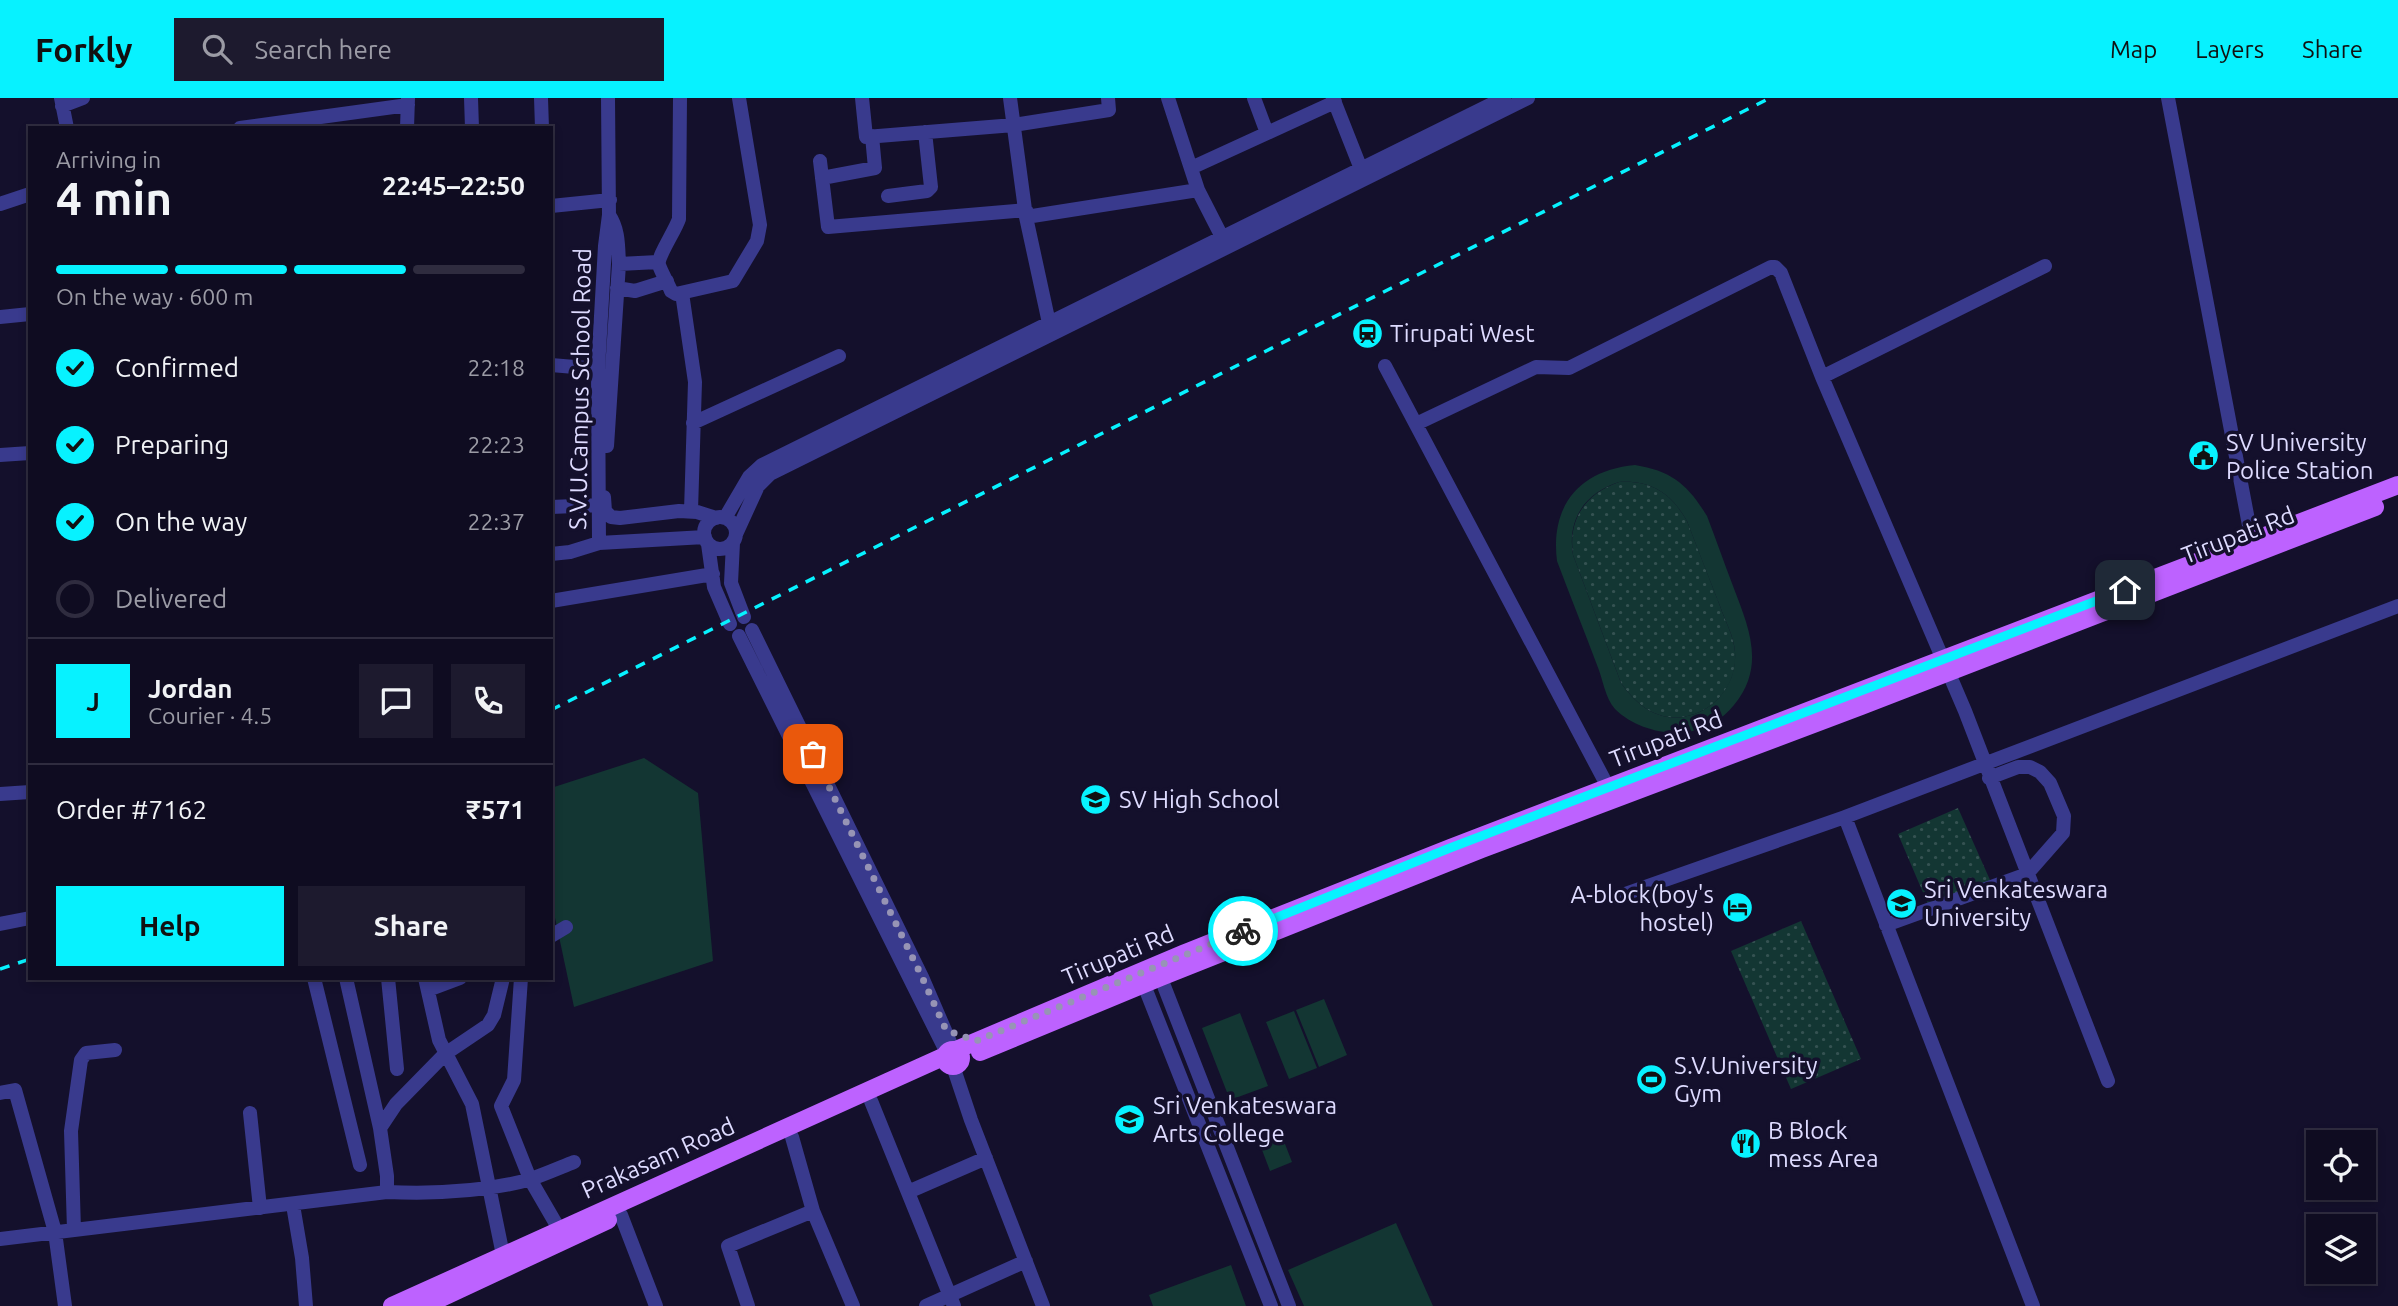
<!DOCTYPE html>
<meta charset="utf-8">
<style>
:root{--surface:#0f0c21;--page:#1d1a2e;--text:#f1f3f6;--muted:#9b9ba5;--line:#2f2c3f;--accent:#07f2ff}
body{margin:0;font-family:Ubuntu,sans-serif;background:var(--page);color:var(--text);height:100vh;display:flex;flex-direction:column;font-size:26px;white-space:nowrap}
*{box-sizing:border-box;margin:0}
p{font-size:23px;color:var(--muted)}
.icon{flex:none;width:38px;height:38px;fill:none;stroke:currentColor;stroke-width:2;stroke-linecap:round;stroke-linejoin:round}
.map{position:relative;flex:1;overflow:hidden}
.side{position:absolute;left:28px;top:28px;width:525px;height:854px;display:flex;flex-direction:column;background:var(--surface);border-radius:0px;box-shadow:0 4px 10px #0003,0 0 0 2px var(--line)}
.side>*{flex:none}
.controls{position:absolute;left:2306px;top:1032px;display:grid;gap:14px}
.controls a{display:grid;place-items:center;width:70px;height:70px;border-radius:0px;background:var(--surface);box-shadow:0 4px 10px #0003,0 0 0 2px var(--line);font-size:35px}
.pin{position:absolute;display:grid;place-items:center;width:60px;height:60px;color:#fff;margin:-30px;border-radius:14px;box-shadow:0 4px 10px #0006}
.courier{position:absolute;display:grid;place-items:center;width:70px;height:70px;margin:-35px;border:5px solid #07f2ff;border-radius:50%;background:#fff;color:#222;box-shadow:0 2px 9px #0007}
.summary em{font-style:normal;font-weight:700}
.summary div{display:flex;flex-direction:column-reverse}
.summary{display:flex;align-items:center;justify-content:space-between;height:119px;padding:0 28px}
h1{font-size:46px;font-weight:700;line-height:52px}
.bar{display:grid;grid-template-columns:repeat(4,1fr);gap:10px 7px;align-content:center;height:84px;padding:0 28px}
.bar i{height:9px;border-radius:5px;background:var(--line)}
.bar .current{background:var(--accent)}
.bar p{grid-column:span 4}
.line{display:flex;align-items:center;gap:18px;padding:0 28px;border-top:2px solid var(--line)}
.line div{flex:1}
.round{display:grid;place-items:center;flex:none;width:74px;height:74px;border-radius:0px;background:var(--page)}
ol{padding:0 28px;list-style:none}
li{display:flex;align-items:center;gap:21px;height:77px}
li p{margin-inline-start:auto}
li .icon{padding:7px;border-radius:50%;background:var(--accent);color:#111;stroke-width:4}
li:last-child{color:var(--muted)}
li i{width:38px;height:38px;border:4px solid var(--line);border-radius:50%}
.primary-button{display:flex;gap:14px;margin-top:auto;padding:14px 28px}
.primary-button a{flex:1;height:80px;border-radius:0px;background:var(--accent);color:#111;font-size:28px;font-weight:700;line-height:80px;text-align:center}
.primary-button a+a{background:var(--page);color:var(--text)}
header{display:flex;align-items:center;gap:42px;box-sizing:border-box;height:98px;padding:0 35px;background:var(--accent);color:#111}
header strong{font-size:33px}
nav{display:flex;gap:38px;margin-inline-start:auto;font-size:24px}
.search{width:490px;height:63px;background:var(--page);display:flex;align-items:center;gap:18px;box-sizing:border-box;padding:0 24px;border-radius:0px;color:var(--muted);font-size:26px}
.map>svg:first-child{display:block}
.green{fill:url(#green-dots)}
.pitch{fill:#133633;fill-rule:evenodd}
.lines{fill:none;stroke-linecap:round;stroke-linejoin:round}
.minor{stroke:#393a8d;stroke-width:14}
.major{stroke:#bd62ff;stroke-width:18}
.rail{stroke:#07f2ff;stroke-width:3.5;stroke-dasharray:10 9;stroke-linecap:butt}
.done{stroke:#9794b5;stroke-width:7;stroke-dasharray:0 12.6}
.route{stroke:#07f2ff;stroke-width:9}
.labels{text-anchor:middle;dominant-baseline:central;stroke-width:7;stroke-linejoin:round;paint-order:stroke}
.poi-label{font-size:24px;fill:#dedbff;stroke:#14102c;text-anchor:start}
.street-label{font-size:24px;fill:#dedbff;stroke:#14102c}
</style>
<header>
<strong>Forkly</strong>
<div class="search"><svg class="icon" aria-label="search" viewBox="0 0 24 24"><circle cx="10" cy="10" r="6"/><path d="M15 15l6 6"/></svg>Search here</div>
<nav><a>Map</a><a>Layers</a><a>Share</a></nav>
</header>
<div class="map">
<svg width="2398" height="1208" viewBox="0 0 2398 1208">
<defs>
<pattern id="green-dots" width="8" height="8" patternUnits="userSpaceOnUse" patternTransform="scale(1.75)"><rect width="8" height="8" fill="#133633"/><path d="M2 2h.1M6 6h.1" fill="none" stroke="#355252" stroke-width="1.8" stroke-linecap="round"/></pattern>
</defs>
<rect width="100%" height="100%" fill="#14102c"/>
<path class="green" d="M1619,384C1651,382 1671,395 1687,423C1698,451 1709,480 1720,508C1725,523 1734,538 1735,554C1738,586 1715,614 1683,619C1656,623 1636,606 1621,585L1573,457C1568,421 1585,396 1619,384Z
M1958,710L1994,791L1933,818L1898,736Z
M1801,823L1861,961L1791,991L1731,853Z"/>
<path class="pitch" d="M1635,367C1672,373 1688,387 1707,418C1716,441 1724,465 1733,488C1749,530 1766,568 1734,607C1722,622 1707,630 1689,634C1664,638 1633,629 1615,611C1605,600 1603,581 1597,567C1584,532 1570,498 1557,463C1550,407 1580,372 1635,367ZM1619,384C1651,382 1671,395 1687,423C1698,452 1709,480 1720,508C1725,523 1734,538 1735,554C1737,586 1715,614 1683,619C1656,623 1636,606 1621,585L1573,457C1567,421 1585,395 1619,384Z
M644,660L698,695L713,863L574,909L551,801V690Z
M1324,901L1347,957L1319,969L1296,912Z
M1294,913L1317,970L1289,981L1266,924Z
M1240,915L1268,988L1230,1002L1202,930Z
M1278,1028L1292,1064L1270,1073L1256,1036Z
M1396,1125L1433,1208H1304L1288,1172Z
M1231,1167L1246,1208H1153L1149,1197Z"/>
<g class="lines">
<path class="minor" d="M61,0L67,30
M471,0L472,30
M541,0L542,30
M608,0L609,117L605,148L598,271L599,445L705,439
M680,0L679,121C675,133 657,159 659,167C662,176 668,185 671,193L676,196L733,183L757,143L760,127L739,0
M862,0L866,39L1014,27L1109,12L1108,0
M1010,0L1026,119L1049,225
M1254,0L1267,35
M1333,0L1361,71
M2168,0L2252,443
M62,8L83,0
M240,30L408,7
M407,30L408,0
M820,63L828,129L1026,112
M1191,70L1335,4
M822,80L875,70L872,38
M1198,92L1222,139
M888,98L927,93L931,89L925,34
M0,106L30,96
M551,108L610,102
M1026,119L1198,92L1168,0
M619,166L658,164
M2045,168L1822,279L1965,613L2108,983
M617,190L635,193L667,183
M682,195L695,284L691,413
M0,219L30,216
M551,267L598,271
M1385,268L1608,689
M693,325L839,258
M1416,326L1536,269L1569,270L1771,169H1775L1781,175L1822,279
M607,348L619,166C618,148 619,132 609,117
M0,357L30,355
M604,399L605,413L611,419L620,420L679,413L697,414L716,420
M551,409L599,407
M704 435a16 16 0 1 1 32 0a16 16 0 1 1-32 0Z
M725,420L749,379L762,367L1504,0
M736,436L758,388L770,376L1528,0
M733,445L731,485L744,519
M708,446L714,489L730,526
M551,456L570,454L599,445
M551,503L713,476
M752,532L922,879L950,944
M739,538L947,955
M0,696L30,694
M1845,719L2033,1208
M1625,796L1845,719L2398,508
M0,826L30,820
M1886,827L2027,776L2063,735L2064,718L2050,685L2040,674L2030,669H2018L1989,680
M551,838L566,829
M1157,870L1289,1208
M1140,877L1271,1208
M314,880L360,1067
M346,880L380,1030L387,1078V1094
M388,880L397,971
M425,880L439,942L472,1006L503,1157
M521,880L514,982L501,1008L530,1081L559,1131
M428,892L460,880
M953,968L971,1022L1043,1208
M0,995L15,992L55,1134L65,1208
M871,1003L954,1208
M250,1015L260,1110
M380,1030L396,1006L445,956L488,927L494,917L503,880
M792,1039L813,1113L853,1208
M908,1094L986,1060
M293,1107L302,1160L306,1208
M621,1117L656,1208
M74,1132L71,1033L81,962L86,955L115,952
M0,1141L387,1094C434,1096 483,1094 528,1082C543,1077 559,1070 574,1064
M748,1208L728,1148L813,1113
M926,1208L1026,1163"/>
<path class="major" d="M945 960a8 8 0 1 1 16 0a8 8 0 1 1-16 0Z
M956,952L1185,855L1450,750L2398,387
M980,954L1161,879L1482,751L1861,608L2375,409
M392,1208L945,958
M424,1208L608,1122"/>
<path class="rail" d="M551,612L1770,0
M0,871L30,861"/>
</g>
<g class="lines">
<path class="done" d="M813,656L922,879L946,932L976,943L1243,833"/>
<path class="route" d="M1243,833L1450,750L2125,492"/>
</g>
<defs>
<symbol id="station-disc" viewBox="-11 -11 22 22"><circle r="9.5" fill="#07f2ff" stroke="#14102c"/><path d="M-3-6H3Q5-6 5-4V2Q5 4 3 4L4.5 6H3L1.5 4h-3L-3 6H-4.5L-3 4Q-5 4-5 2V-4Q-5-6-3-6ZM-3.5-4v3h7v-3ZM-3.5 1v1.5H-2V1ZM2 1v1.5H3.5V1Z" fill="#111"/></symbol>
<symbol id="civic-disc" viewBox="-11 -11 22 22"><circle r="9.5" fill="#07f2ff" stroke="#14102c"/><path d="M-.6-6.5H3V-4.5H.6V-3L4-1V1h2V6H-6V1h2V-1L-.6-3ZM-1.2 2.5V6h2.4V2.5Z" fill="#111"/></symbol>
<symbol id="school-disc" viewBox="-11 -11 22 22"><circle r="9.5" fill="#07f2ff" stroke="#14102c"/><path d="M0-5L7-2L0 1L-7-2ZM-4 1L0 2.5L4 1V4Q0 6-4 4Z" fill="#111"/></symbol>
<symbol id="university-disc" viewBox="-11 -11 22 22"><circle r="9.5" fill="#07f2ff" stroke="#14102c"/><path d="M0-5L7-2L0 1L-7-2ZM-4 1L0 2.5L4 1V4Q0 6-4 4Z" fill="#111"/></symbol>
<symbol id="hotel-disc" viewBox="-11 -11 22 22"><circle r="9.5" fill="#07f2ff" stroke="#14102c"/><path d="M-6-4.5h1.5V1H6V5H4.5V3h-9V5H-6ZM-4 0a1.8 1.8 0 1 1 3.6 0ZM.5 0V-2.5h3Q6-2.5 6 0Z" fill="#111"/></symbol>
<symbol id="stadium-disc" viewBox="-11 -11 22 22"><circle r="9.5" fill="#07f2ff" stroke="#14102c"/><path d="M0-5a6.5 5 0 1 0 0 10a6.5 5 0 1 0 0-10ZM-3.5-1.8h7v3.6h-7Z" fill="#111"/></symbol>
<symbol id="restaurant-disc" viewBox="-11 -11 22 22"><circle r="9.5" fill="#07f2ff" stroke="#14102c"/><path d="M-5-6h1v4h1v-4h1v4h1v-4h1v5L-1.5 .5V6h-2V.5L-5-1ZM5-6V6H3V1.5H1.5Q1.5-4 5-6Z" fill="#111"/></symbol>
</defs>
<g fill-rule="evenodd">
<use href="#station-disc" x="1350" y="218" width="35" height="35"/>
<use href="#civic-disc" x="2186" y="340" width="35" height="35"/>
<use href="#school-disc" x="1078" y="684" width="35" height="35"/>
<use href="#university-disc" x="1884" y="788" width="35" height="35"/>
<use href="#hotel-disc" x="1720" y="792" width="35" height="35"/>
<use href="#stadium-disc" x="1634" y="964" width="35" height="35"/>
<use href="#university-disc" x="1112" y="1004" width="35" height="35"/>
<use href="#restaurant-disc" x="1728" y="1028" width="35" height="35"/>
</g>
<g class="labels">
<g class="poi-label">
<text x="1390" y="235">Tirupati West</text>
<text x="2226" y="344">SV University<tspan x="2226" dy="28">Police Station</tspan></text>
<text x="1119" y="701">SV High School</text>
<text x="1924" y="791">Sri Venkateswara<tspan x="1924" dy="28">University</tspan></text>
<text x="1714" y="796" text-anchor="end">A-block(boy's<tspan x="1714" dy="28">hostel)</tspan></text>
<text x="1674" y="967">S.V.University<tspan x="1674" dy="28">Gym</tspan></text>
<text x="1153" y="1007">Sri Venkateswara<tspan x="1153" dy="28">Arts College</tspan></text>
<text x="1768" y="1032">B Block<tspan x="1768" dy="28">mess Area</tspan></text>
</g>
<g class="street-label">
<text transform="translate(580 291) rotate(-89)">S.V.U.Campus School Road</text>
<text transform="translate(2238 437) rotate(-21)">Tirupati Rd</text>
<text transform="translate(1666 641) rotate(-21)">Tirupati Rd</text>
<text transform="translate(1118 857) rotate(-23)">Tirupati Rd</text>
<text transform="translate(658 1060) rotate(-24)">Prakasam Road</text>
</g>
</g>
</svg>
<div class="controls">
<a><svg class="icon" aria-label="locate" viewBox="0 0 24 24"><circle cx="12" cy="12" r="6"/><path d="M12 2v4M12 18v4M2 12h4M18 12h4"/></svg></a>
<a><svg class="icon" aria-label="layers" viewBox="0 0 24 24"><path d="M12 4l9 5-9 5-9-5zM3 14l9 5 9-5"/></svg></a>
</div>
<div class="pin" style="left:813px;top:656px;background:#ea580c"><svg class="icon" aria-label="bag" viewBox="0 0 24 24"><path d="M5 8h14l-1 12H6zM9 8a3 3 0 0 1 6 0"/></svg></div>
<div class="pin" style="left:2125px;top:492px;background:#1f2937"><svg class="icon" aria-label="home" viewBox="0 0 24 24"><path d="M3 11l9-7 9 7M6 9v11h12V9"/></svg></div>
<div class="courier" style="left:1243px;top:833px"><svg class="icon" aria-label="bike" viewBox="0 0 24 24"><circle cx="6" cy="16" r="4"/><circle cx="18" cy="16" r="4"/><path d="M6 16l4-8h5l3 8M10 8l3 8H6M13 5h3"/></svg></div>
<section class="side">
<div class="summary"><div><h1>4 min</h1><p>Arriving in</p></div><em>22:45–22:50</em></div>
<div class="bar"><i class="current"></i><i class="current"></i><i class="current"></i><i></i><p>On the way · 600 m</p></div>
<ol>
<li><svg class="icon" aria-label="check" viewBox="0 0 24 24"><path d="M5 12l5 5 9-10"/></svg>Confirmed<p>22:18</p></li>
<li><svg class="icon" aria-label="check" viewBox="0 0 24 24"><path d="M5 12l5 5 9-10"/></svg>Preparing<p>22:23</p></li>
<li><svg class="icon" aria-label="check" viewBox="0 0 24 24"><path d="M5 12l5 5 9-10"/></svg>On the way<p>22:37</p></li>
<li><i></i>Delivered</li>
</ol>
<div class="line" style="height:126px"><b class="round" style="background:var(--accent);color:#111">J</b><div><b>Jordan</b><p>Courier · 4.5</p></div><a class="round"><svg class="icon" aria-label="chat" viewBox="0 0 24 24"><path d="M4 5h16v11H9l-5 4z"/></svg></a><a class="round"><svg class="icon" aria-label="phone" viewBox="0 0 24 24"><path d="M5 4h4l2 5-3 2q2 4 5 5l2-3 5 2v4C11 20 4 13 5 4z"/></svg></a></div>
<div class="line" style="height:91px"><div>Order #7162</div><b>₹571</b></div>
<div class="primary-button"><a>Help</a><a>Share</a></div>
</section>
</div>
